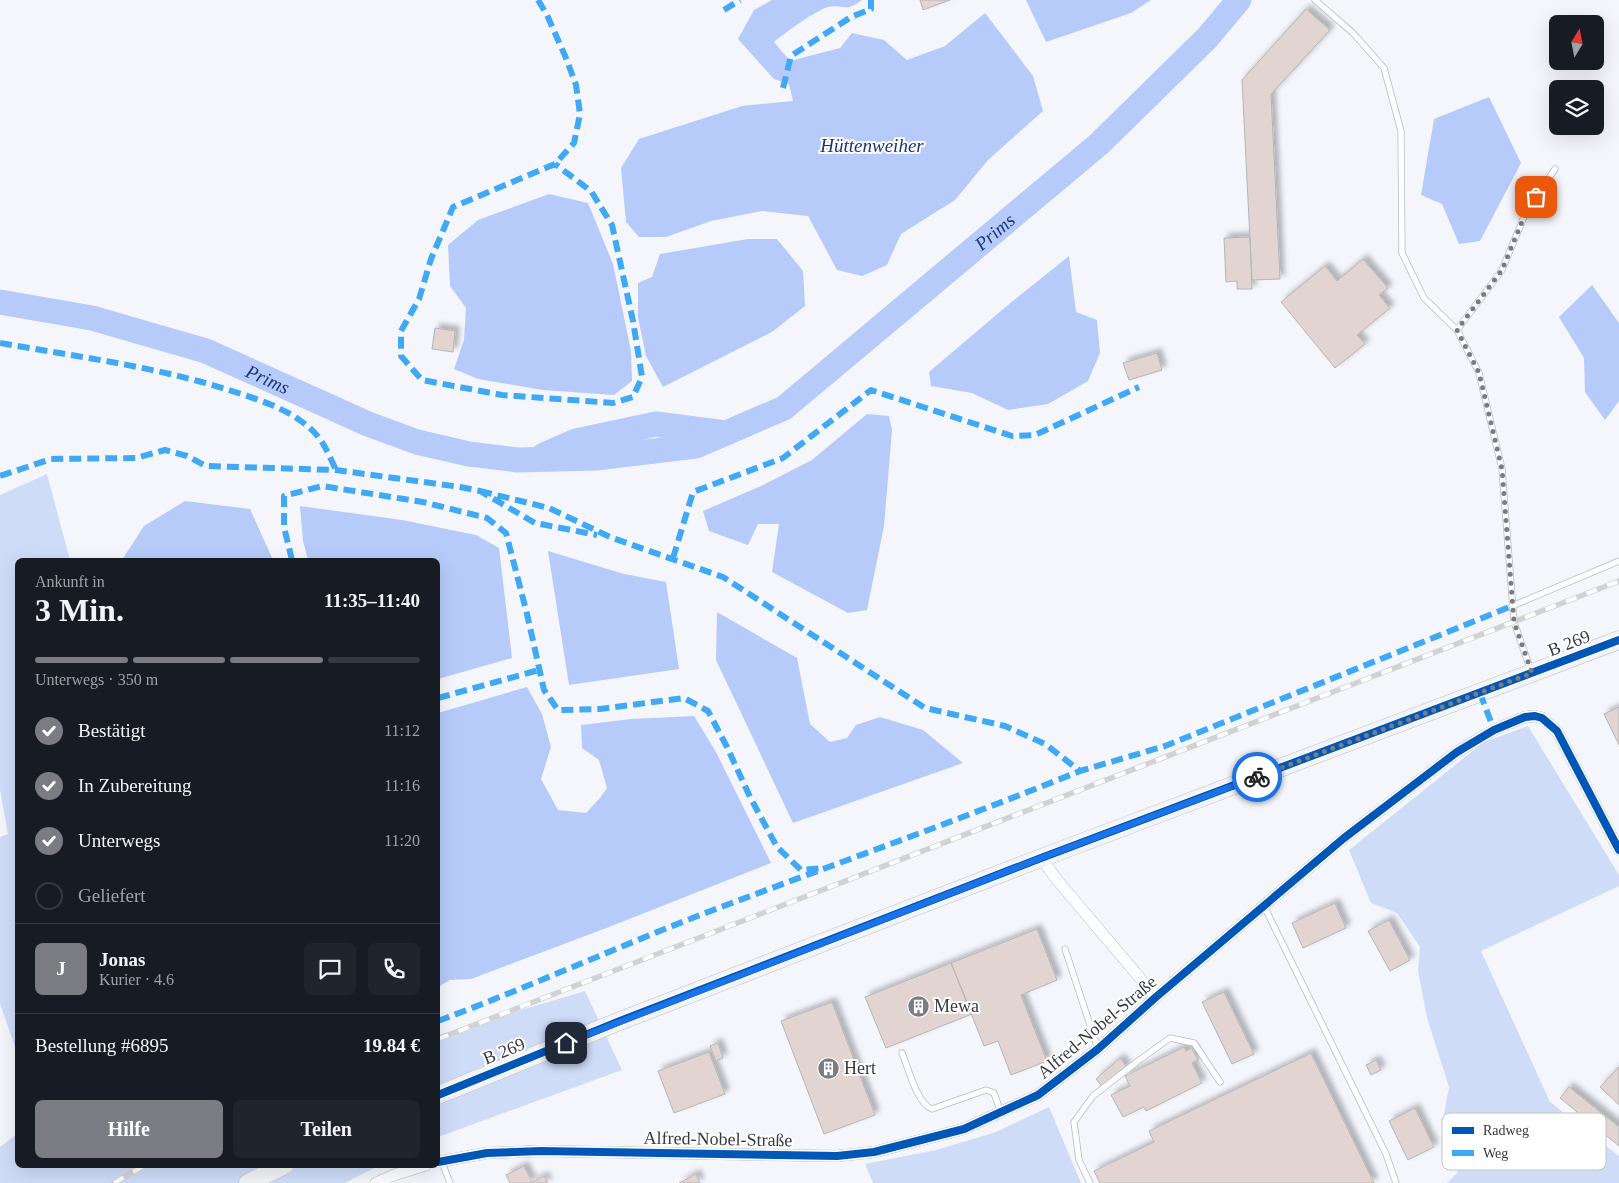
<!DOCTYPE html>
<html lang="de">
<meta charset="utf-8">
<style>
:root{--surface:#171b24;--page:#20242c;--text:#f1f3f6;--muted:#9ea1a6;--line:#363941;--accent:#7a7c81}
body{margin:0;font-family:Georgia,serif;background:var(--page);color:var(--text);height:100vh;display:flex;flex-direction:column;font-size:19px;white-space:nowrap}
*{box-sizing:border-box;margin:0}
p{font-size:16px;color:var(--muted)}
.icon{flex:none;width:28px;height:28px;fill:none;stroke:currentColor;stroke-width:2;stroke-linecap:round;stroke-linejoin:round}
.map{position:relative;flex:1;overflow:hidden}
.side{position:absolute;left:15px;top:558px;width:425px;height:610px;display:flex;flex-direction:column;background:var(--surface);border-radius:8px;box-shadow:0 5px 20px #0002}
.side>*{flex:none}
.needle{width:32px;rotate:10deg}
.tools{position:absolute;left:1549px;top:15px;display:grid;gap:10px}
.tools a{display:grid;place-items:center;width:55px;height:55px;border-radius:8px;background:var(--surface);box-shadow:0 5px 20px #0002;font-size:25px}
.pin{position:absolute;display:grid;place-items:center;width:42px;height:42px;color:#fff;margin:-21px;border-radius:10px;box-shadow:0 2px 8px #0006}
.courier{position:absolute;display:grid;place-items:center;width:50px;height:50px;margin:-25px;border:4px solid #1a73e8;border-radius:50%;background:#fff;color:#222;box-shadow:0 1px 6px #0007}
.overview em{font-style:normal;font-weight:800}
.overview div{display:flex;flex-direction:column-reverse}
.overview{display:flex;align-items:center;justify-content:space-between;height:85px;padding:0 20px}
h1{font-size:32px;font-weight:800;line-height:38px}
.bar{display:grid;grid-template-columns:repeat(4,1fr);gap:8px 5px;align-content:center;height:60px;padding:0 20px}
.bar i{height:6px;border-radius:4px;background:var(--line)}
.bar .on{background:var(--accent)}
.bar p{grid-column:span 4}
.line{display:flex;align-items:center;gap:12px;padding:0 20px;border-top:1px solid var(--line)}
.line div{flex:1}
.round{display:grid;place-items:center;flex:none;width:52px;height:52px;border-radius:8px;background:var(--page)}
ol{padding:0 20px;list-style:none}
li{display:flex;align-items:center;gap:15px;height:55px}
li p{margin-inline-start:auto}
li .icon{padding:5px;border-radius:50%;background:var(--accent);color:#fff;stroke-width:4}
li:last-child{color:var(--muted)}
li i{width:28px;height:28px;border:2px solid var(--line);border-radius:50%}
.action{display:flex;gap:10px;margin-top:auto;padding:10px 20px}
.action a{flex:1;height:58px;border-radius:8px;background:var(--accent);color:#fff;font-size:20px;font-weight:800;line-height:58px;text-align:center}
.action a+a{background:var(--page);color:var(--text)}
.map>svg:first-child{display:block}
.green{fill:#cfdcf8}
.water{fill:#b6cbfa}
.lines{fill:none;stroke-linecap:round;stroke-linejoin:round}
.river{stroke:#b6cbfa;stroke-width:25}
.building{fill:#e2d5d1;stroke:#b6b5b7;filter:url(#shadow)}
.service-casing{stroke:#b9bbc0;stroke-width:7}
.minor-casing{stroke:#b9bbc0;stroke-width:12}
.primary-casing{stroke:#bec1ca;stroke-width:19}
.service{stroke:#fdfeff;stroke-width:5.5}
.minor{stroke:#fdfeff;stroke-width:11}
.primary{stroke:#f1f3f7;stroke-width:18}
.rail-casing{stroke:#d2d2d4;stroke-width:5.5}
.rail{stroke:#fff;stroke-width:4;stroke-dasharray:11;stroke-linecap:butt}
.quiet{stroke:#3fa9f5;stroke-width:6;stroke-dasharray:12 6;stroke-linecap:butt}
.cycleway-casing{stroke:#fff;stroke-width:11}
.cycleway{stroke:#0057b8;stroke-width:8}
.done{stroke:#7a7c81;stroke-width:5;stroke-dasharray:0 9}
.route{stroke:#1a73e8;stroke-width:6}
.labels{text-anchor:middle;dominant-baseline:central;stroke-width:4;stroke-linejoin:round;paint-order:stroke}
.street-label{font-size:18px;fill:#383a3f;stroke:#fff}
.poi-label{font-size:18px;fill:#383a3f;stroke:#fff;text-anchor:start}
.water-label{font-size:19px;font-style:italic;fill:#1b337c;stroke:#fff}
.key{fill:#fff;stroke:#c3c4c5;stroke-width:1}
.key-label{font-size:14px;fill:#383a3f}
</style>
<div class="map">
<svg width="1619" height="1183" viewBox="0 0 1619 1183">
<defs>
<filter id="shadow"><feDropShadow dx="4.5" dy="-4.5" stdDeviation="2.5" flood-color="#0004"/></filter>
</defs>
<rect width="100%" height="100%" fill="#f4f6fc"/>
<path class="green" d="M47,474L70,560H18L17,1052L0,1004V837L8,834L0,790V495Z
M1528,726L1619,875V886L1481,951L1550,1102L1619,1156V1183H1447L1458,1172L1444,1114L1449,1087L1427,1018L1418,971L1420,947L1397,913L1371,903L1349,850L1484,742Z
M585,991L622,1070L438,1137V1035Z
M1049,1107L1081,1183H873L865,1164L936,1150L996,1132Z
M17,1134L18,1165H380L345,1183H0V1147Z"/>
<path class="water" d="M772,0H862C844,13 846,4 828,7C818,9 783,34 774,42L790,61L840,48L852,33L884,40L907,60L945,46L985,13L1033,76L1043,111L988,160L955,200L901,234L887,265L862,276L837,270L808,216L762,211L711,221L666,237H639L626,222L621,168L639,139L742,106L793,101L789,84L774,79L738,39L754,10Z
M1026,0H1151L1131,13L1046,42Z
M1489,97L1521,163L1480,241L1459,244L1442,204L1421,195L1434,119Z
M549,194L588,203L613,264L631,351L632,381L614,395L543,390L478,379L454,369L464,340L466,308L450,286L448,245L478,220Z
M748,239H777L803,271L805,306L772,332L663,387L646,356L638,317V283L652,277L660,254Z
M1069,256L1076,312L1097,320L1100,353L1088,381L1048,404L1008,410L972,393L931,386L929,372L1008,305Z
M1592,285L1619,323V401L1605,420L1585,392L1584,358L1559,317Z
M867,414L889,416L892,430L884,526L867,610L848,613L772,572L779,524H758L748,545L709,531L703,511L761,486L812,460Z
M185,501L250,509L273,560H122L144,526Z
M300,506L402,520L476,535L499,548L512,658L438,679V560H308L303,541Z
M548,551L624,574L666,582L679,669L569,685Z
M717,612L797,658L810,724L830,742L847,738L856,725L880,717L923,730L963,763L793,823L716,660Z
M527,687L542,714L551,747L541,779L558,810L586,813L600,798L607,788L599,760L582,748L581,725L631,719L694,716L716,752L771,863L609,927L471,979L450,980L438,987V713Z"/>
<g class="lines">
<g class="river">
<path id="s1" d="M0,302L92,318L206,351L368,424L417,442L469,454L518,460L596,458L696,446L784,408L1099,144L1207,38L1239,0"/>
<path d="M544,455L576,441L656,424L726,433"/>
</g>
</g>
<path class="building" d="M920,0H950L923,10Z
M1306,9L1330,30L1271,94L1280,279L1252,280L1242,80Z
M1250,237L1252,289H1237V281L1226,282L1224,238Z
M1363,259L1388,288L1379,295L1390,308L1357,335L1365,344L1335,368L1281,302L1325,266L1337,281Z
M435,328L455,331L453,352L432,349Z
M1157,353L1162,370L1129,380L1123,363Z
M1619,707V745L1604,714Z
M1335,903L1346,928L1303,948L1292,923Z
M1389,920L1410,960L1390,971L1368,931Z
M1037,929L1057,980L1021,995L1047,1061L1011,1075L998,1041L984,1046L951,963Z
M951,963L972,1014L886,1048L865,997Z
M1224,992L1254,1054L1232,1064L1202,1002Z
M832,1002L875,1115L824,1134L781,1021Z
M718,1043L723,1058L716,1061L710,1046Z
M1184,1047L1186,1051L1192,1048L1198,1060L1192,1063L1202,1083L1146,1111L1144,1107L1123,1117L1111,1095L1130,1086L1125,1076Z
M709,1052L725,1094L674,1113L658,1071Z
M1311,1053L1374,1183H1100L1094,1171L1154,1142L1149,1131Z
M1120,1058L1127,1067L1103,1088L1096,1079Z
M1376,1060L1381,1070L1371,1075L1366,1065Z
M1619,1067V1105L1600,1087Z
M1569,1087L1618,1126L1619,1125V1146L1560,1098Z
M1415,1108L1434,1147L1408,1160L1389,1121Z
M524,1166L532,1182L544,1176L548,1183H510L506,1175Z
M696,1174L700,1183H679Z"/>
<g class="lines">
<defs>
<path id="service" d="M1315,0L1353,33L1384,68L1401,131L1402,253L1424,298L1457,330L1479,373L1502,469L1514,622L1531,671
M1457,330L1502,270L1526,212L1555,169
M1512,606L1619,561
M1264,906L1386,1154L1396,1183
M1065,949L1098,1049
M902,1053C908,1067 917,1104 932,1109L986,1090L994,1093L1001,1113
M441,1160L450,1183
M1090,1183L1079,1160L1074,1122L1093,1096L1138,1061L1170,1038L1194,1043L1220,1082"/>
<path id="minor" d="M1041,858L1058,881L1156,997
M438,1162L487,1153L541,1151L837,1156L874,1152L964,1129L1038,1095L1098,1049L1156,997L1344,838L1457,752L1494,730L1525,717L1535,716L1542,718L1557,731L1619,850
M376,1183L394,1175L426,1165"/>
<path id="primary" d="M438,1095L620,1021L1041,858L1619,640
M248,1183L285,1165"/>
</defs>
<use href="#service" class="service-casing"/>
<use href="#minor" class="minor-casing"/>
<use href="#primary" class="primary-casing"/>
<use href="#service" class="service"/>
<use href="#minor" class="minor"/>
<use href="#primary" class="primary"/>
<defs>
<path id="rail" d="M438,1039L1619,581
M114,1183L145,1165"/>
</defs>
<use href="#rail" class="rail-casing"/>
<use href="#rail" class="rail"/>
<path class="quiet" d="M538,0L547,15L566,58L576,85L580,114L574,143L555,164L453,207L431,259L419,299L401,331V356L422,380L502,395L613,403L633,397L642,377L633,321L612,225L591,191L555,164
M724,10L740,0
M783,88L791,56L851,17L871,9V0
M0,343C79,357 159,367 235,392C263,401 291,410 313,431C324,442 329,455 336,470
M0,476L51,459L136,458L165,450L187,456L206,466L336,470L460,487L480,491L535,523L597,535
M480,491L549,508L610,537L723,577L925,708L1005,726L1045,744L1080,771L1165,746L1512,606
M673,558L693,492L783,458L871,390L1012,436L1035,435L1139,387
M292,560L284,527V496L322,486L423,502L487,518L506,533L527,614L544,690L558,710L600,709L684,698L708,711L727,747L750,797L777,847L801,870L826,868
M1480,693L1494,730
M438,698L539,670
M438,1021C529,987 617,947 708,912C832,865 957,821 1080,771"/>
<defs>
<path id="cycleway" d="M438,1095L620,1021L1041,858L1619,640
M438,1162L487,1153L541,1151L837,1156L874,1152L964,1129L1038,1095L1098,1049L1156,997L1344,838L1457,752L1494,730L1525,717L1535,716L1542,718L1557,731L1619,850"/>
</defs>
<use href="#cycleway" class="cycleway-casing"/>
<use href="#cycleway" class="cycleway"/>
</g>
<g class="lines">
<path class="done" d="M1257,777L1532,673L1514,622L1502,469L1479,373L1457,330L1502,270L1526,212L1536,197"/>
<path class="route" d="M566,1043L1041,858L1257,777"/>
</g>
<defs>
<symbol id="building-disc" viewBox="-11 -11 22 22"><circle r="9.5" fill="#7a7c81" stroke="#fff"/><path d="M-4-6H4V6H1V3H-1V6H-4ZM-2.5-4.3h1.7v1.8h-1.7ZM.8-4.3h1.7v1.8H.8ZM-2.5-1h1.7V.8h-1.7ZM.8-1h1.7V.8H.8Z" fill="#fff"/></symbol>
</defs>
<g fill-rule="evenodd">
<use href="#building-disc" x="906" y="994" width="25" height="25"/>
<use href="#building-disc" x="816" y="1056" width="25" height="25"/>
</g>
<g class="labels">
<g class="street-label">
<text transform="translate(1569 643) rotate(-21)">B 269</text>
<text transform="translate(1097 1027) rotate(-40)">Alfred-Nobel-Straße</text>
<text transform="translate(504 1051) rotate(-22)">B 269</text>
<text transform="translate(718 1139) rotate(1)">Alfred-Nobel-Straße</text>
</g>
<g class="poi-label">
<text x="934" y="1006">Mewa</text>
<text x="844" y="1068">Hert</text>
</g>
<g class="water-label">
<text x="872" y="145">Hüttenweiher</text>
<text stroke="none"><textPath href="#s1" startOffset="1094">Prims</textPath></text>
<text stroke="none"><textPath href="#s1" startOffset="280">Prims</textPath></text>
</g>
</g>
<rect x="1442" y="1113" width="164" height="57" rx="8" class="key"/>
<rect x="1452" y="1127" width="22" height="7" fill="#0057b8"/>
<rect x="1452" y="1150" width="22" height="6" fill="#3fa9f5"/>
<g class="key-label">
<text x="1483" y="1135">Radweg</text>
<text x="1483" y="1158">Weg</text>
</g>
</svg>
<div class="tools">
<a><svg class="needle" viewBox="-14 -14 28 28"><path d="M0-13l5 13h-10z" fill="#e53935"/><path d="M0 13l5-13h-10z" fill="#9ea1a6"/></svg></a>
<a><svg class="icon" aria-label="layers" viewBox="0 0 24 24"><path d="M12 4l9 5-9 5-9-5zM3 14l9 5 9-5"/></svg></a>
</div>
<div class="pin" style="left:1536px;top:197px;background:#ea580c"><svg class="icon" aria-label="bag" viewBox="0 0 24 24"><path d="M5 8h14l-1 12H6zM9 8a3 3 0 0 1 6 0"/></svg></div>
<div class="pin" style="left:566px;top:1043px;background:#1f2937"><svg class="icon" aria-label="home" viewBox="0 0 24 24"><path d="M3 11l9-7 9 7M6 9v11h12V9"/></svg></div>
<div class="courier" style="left:1257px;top:777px"><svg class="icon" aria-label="bike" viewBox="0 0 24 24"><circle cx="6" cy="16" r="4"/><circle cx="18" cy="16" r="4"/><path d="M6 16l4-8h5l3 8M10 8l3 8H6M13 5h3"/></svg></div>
<section class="side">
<div class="overview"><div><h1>3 Min.</h1><p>Ankunft in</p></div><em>11:35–11:40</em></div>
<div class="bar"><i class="on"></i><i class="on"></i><i class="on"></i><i></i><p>Unterwegs · 350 m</p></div>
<ol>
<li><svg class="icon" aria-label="check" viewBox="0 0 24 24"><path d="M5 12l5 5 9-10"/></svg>Bestätigt<p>11:12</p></li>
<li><svg class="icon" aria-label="check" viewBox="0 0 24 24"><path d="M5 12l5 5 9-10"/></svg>In Zubereitung<p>11:16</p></li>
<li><svg class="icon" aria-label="check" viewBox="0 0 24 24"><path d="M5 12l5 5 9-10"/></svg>Unterwegs<p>11:20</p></li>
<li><i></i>Geliefert</li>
</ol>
<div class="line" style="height:90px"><b class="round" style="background:var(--accent);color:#fff">J</b><div><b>Jonas</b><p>Kurier · 4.6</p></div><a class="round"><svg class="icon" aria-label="chat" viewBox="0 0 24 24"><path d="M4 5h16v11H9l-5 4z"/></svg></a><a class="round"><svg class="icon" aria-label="phone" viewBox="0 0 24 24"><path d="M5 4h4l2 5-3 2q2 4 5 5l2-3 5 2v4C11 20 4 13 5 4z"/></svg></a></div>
<div class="line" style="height:65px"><div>Bestellung #6895</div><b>19.84 €</b></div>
<div class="action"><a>Hilfe</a><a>Teilen</a></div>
</section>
</div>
